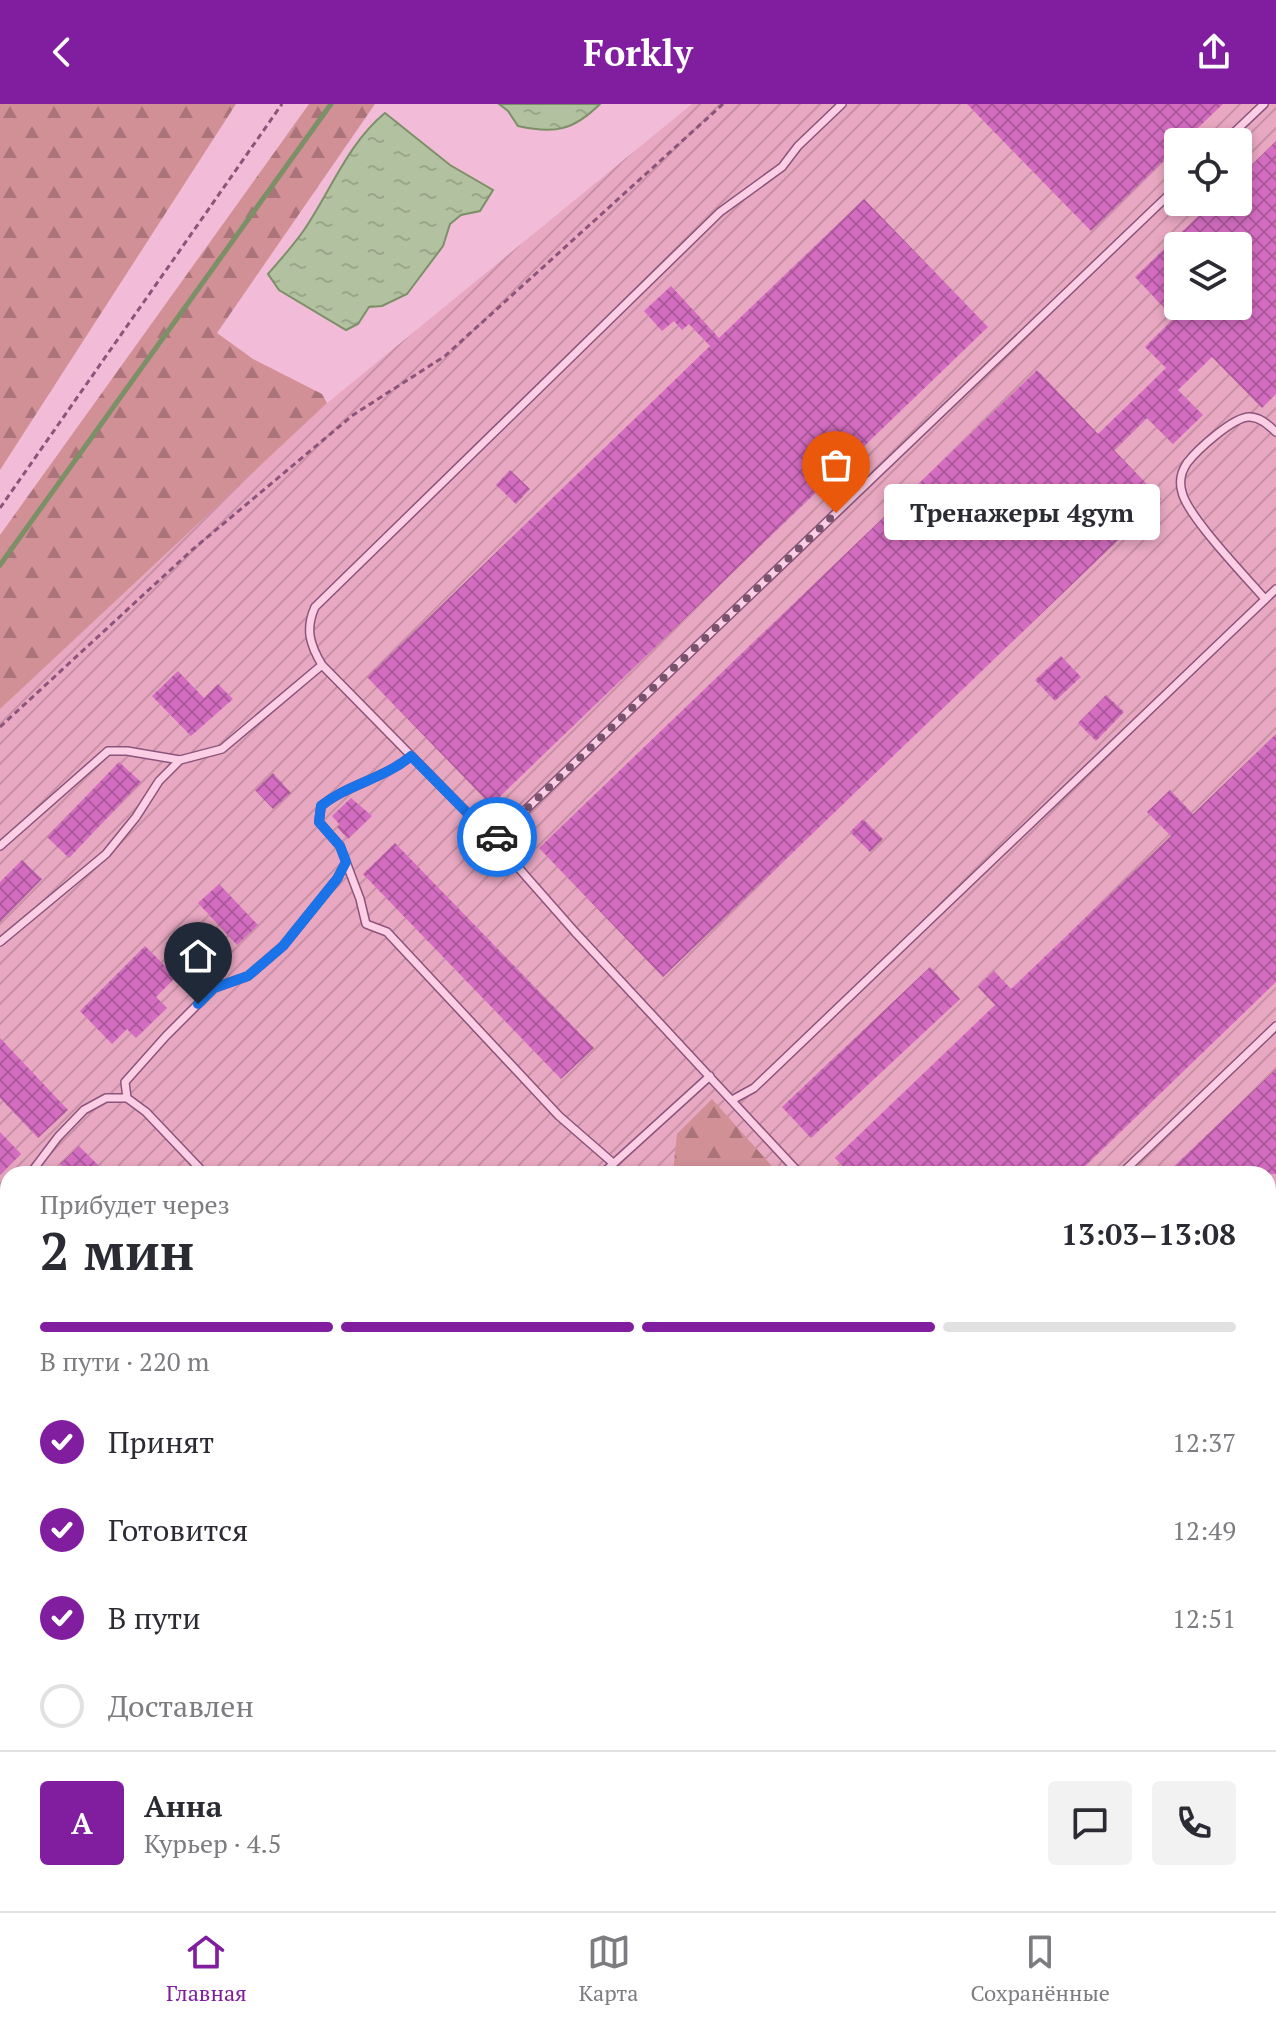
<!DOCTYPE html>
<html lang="ru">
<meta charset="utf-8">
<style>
:root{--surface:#fff;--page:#f2f2f3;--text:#2b2b33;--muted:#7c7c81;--line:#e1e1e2;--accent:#801e9f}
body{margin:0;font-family:"PT Serif",serif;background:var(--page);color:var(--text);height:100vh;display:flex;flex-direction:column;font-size:30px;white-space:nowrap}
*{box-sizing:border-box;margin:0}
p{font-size:26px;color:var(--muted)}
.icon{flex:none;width:44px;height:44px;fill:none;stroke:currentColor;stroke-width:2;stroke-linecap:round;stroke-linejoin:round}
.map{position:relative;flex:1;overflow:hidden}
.side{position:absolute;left:0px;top:1062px;width:1276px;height:746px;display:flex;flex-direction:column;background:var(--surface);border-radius:24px 24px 0 0;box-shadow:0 4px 12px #0003}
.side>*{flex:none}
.fabs{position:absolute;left:1164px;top:24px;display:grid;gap:16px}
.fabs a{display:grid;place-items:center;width:88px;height:88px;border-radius:8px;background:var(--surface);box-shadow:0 4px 12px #0003;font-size:40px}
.pin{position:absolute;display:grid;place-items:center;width:68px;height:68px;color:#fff;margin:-82px -34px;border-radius:50% 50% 50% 0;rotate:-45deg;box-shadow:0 0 8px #0007}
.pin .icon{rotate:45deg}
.courier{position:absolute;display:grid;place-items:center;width:80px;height:80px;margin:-40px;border:6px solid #1a73e8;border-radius:50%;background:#fff;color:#222;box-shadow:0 2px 10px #0007}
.bubble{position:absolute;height:56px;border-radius:8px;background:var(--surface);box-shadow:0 4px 12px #0003;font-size:26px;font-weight:600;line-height:56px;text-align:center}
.headline em{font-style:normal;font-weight:600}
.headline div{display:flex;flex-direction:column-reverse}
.headline{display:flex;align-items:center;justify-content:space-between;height:136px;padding:0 40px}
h1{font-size:52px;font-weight:600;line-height:60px}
.bar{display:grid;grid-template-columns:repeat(4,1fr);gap:12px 8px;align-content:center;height:96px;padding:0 40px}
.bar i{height:10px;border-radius:6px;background:var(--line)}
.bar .active{background:var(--accent)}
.bar p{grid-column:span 4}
.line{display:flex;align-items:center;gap:20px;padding:0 40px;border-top:2px solid var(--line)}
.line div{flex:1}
.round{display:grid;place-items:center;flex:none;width:84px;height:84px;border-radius:8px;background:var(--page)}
ol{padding:0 40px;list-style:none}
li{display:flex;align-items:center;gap:24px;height:88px}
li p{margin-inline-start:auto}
li .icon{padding:8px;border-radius:50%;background:var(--accent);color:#fff;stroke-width:4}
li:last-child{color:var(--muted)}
li i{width:44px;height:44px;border:4px solid var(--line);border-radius:50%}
header{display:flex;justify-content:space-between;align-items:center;height:104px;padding:0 40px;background:var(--accent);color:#fff;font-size:36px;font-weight:600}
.dock{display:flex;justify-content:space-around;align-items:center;height:112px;border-top:2px solid var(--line);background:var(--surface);font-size:22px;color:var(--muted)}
.dock a{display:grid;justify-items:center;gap:4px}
.dock .active{color:var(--accent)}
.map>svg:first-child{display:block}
.farmland{fill:url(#farmland-furrows);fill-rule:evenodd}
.green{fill:#d18f96}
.forest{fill:url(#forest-firs)}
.water{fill:url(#water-ripples);stroke:#7b9067;stroke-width:2}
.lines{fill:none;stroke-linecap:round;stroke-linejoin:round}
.stream{stroke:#7b9067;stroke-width:5}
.building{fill:url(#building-cross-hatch);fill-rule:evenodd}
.lane-casing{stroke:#8b547a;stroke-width:10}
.path{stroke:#8b547a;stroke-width:3;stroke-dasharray:6 4;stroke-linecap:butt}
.lane{stroke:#fccfe7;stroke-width:7}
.done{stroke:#79536b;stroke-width:8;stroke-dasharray:0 14.4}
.route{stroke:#1a73e8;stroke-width:10}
</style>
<header><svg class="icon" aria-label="back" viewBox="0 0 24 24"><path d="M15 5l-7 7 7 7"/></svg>Forkly<svg class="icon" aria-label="share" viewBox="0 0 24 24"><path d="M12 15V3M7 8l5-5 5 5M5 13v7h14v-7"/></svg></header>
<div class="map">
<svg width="1276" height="1807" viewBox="0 0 1276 1807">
<defs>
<pattern id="farmland-furrows" width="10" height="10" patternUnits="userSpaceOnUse" patternTransform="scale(2)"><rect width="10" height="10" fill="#e8a8c1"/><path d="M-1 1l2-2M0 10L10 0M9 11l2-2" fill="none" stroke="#c890a6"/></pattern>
<pattern id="forest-firs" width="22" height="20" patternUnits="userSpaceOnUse" patternTransform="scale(2)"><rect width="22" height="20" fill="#d18f96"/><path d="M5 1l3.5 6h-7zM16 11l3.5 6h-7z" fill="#ab747b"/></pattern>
<pattern id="water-ripples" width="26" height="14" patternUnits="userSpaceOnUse" patternTransform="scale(2)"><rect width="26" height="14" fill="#b2c2a0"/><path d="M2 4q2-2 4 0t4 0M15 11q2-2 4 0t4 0" fill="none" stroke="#9aa68a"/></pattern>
<pattern id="building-cross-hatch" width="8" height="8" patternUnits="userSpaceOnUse" patternTransform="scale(2)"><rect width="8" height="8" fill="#d46dc1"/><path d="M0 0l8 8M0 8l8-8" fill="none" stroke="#ad599d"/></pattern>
</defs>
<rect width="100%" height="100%" fill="#f2bcd8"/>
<path class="farmland" d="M692,0H1276V1624L1268,1629V1070H8V1800H994L982,1807H0V601L254,359ZM1178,38H1238V98H1178ZM1178,142H1238V202H1178Z"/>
<path class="green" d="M1276,1395V1548L1268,1540V1402Z
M1276,1678V1762L1268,1755V1682Z
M1268,1793L1276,1800V1807H1050L1062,1800H1268Z
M568,1800H987L976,1807H549Z"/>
<path class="forest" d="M0,0H236L0,366Z
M309,0H375L217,229L253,255L322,290L327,299L0,605V431Z
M712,995L779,1070H677L673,1068L677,1030Z"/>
<path class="water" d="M499,0H600C573,27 554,30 518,22L508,7Z
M385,9L450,61L493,86L480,107L461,111L450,120L443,142L407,190L382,202L369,203L358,220L346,226L279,186L268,170C280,156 293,142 304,126C330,88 348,39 385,9Z
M8,1489V1800H568L549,1807H0V1493Z"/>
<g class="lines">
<path class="stream" d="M0,461L331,0"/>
</g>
<path class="building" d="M967,0H1223L1183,38H1178V43L1091,127Z
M1276,37V290L1262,304L1212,253L1178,286L1203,311L1173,340L1147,314L1114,346L1161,395L663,873L539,744L1037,266L1098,330L1166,264L1145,243L1174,214L1135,173L1213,98H1238V74ZM1178,142H1238V202H1178Z
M864,95L988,223L491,701L367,573L710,242L689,220L682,226L674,217L662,227L644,207L671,182L719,234Z
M510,366L530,385L516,400L496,381Z
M1061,552L1081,573L1055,597L1035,576Z
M178,567L204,594L218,580L233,595L191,632L152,592Z
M1106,591L1124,608L1096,637L1078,619Z
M1276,630V878L1077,1070H850L835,1054L995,901L978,883L982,878L994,867L1011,885L1171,732L1147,708L1170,686L1193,710Z
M119,658L141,678L69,754L47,733Z
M273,669L291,689L273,705L255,686Z
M351,694L372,712L348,735L337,723L340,721L332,712Z
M863,715L883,735L870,748L850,728Z
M395,739L594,944L561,975L363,770Z
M22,756L42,775L0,818V778Z
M219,780L258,821L237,841L198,799Z
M145,842L176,873L156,893L167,904L136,934L127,925L112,940L80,907Z
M930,863L960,895L811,1034L782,1003Z
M0,934L68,1006L38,1034L0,994Z
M1276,965V1070H1166Z
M0,1028L21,1050L0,1071Z
M79,1042L107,1070H70L60,1060Z"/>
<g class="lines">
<defs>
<path id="lane" d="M1224,38L1264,0
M1265,495C1247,474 1187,412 1182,388C1179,378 1181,368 1187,359C1197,346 1234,312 1250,313C1262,314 1268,321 1276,328
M411,652C384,675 348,680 321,702L319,718L340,742L360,795L366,820L387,828L559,1012L613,1059
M494,736L1178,82
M0,742L108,647H127L180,656L222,645L322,561
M0,838L106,750L136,713L159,677L180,656
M127,994L125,978L166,932L214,884L248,872L283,842L337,775L346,758
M732,996L754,984L1276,485
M30,1070L58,1033L84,1006L106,994H127L146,1008L205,1070
M602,1070L710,972
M800,1070L575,828L494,736L322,561C310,541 305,525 315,503L720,108L782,63L798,42L842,0
M1121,1070L1276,922
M0,1099L8,1094
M1268,1376L1276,1368
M1268,1577L1276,1586
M1268,1595L1276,1590"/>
</defs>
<use href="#lane" class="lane-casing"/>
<path class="path" d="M0,404L282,0
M0,623L192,446L353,311L445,252L723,0
M1268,1637L1276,1632
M993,1807L1005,1800"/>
<use href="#lane" class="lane"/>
</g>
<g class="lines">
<path class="done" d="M497,733L836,409"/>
<path class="route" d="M198,900L214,884L248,872L283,842L337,775L346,758L340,742L319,718L321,702C348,680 384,675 411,652L494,736L497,733"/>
</g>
</svg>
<div class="fabs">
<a><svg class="icon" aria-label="locate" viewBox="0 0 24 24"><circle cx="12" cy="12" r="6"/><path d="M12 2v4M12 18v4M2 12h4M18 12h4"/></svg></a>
<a><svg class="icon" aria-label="layers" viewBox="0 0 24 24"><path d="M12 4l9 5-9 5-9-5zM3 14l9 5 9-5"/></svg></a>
</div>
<div class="pin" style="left:836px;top:409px;background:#ea580c"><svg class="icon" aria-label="bag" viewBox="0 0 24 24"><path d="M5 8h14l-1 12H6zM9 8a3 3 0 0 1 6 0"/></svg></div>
<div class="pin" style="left:198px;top:900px;background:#1f2937"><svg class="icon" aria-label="home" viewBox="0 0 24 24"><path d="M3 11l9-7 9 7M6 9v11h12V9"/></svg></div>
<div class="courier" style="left:497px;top:733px"><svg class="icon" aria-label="car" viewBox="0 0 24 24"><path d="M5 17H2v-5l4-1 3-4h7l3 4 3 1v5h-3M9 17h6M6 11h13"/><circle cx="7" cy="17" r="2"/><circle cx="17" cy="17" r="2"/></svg></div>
<div class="bubble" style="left:884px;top:380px;width:276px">Тренажеры 4gym</div>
<section class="side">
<div class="headline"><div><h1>2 мин</h1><p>Прибудет через</p></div><em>13:03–13:08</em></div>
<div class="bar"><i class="active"></i><i class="active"></i><i class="active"></i><i></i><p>В пути · 220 m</p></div>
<ol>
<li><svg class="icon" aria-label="check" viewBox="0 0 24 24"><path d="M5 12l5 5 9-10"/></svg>Принят<p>12:37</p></li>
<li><svg class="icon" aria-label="check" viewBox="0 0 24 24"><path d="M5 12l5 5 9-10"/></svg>Готовится<p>12:49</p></li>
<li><svg class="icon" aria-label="check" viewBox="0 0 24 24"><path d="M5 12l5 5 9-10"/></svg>В пути<p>12:51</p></li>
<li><i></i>Доставлен</li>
</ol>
<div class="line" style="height:144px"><b class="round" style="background:var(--accent);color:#fff">А</b><div><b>Анна</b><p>Курьер · 4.5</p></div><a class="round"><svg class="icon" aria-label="chat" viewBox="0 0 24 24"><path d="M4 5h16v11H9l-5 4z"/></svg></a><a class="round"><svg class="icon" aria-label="phone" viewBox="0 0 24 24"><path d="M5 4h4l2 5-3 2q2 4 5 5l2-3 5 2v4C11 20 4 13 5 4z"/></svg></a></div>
</section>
</div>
<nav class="dock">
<a class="active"><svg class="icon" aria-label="home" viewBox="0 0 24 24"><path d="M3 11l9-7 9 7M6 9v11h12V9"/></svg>Главная</a>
<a><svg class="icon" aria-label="map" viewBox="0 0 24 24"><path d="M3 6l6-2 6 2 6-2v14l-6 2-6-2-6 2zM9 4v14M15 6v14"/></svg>Карта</a>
<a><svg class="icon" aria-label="saved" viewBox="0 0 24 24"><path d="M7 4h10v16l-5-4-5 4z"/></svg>Сохранённые</a>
</nav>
